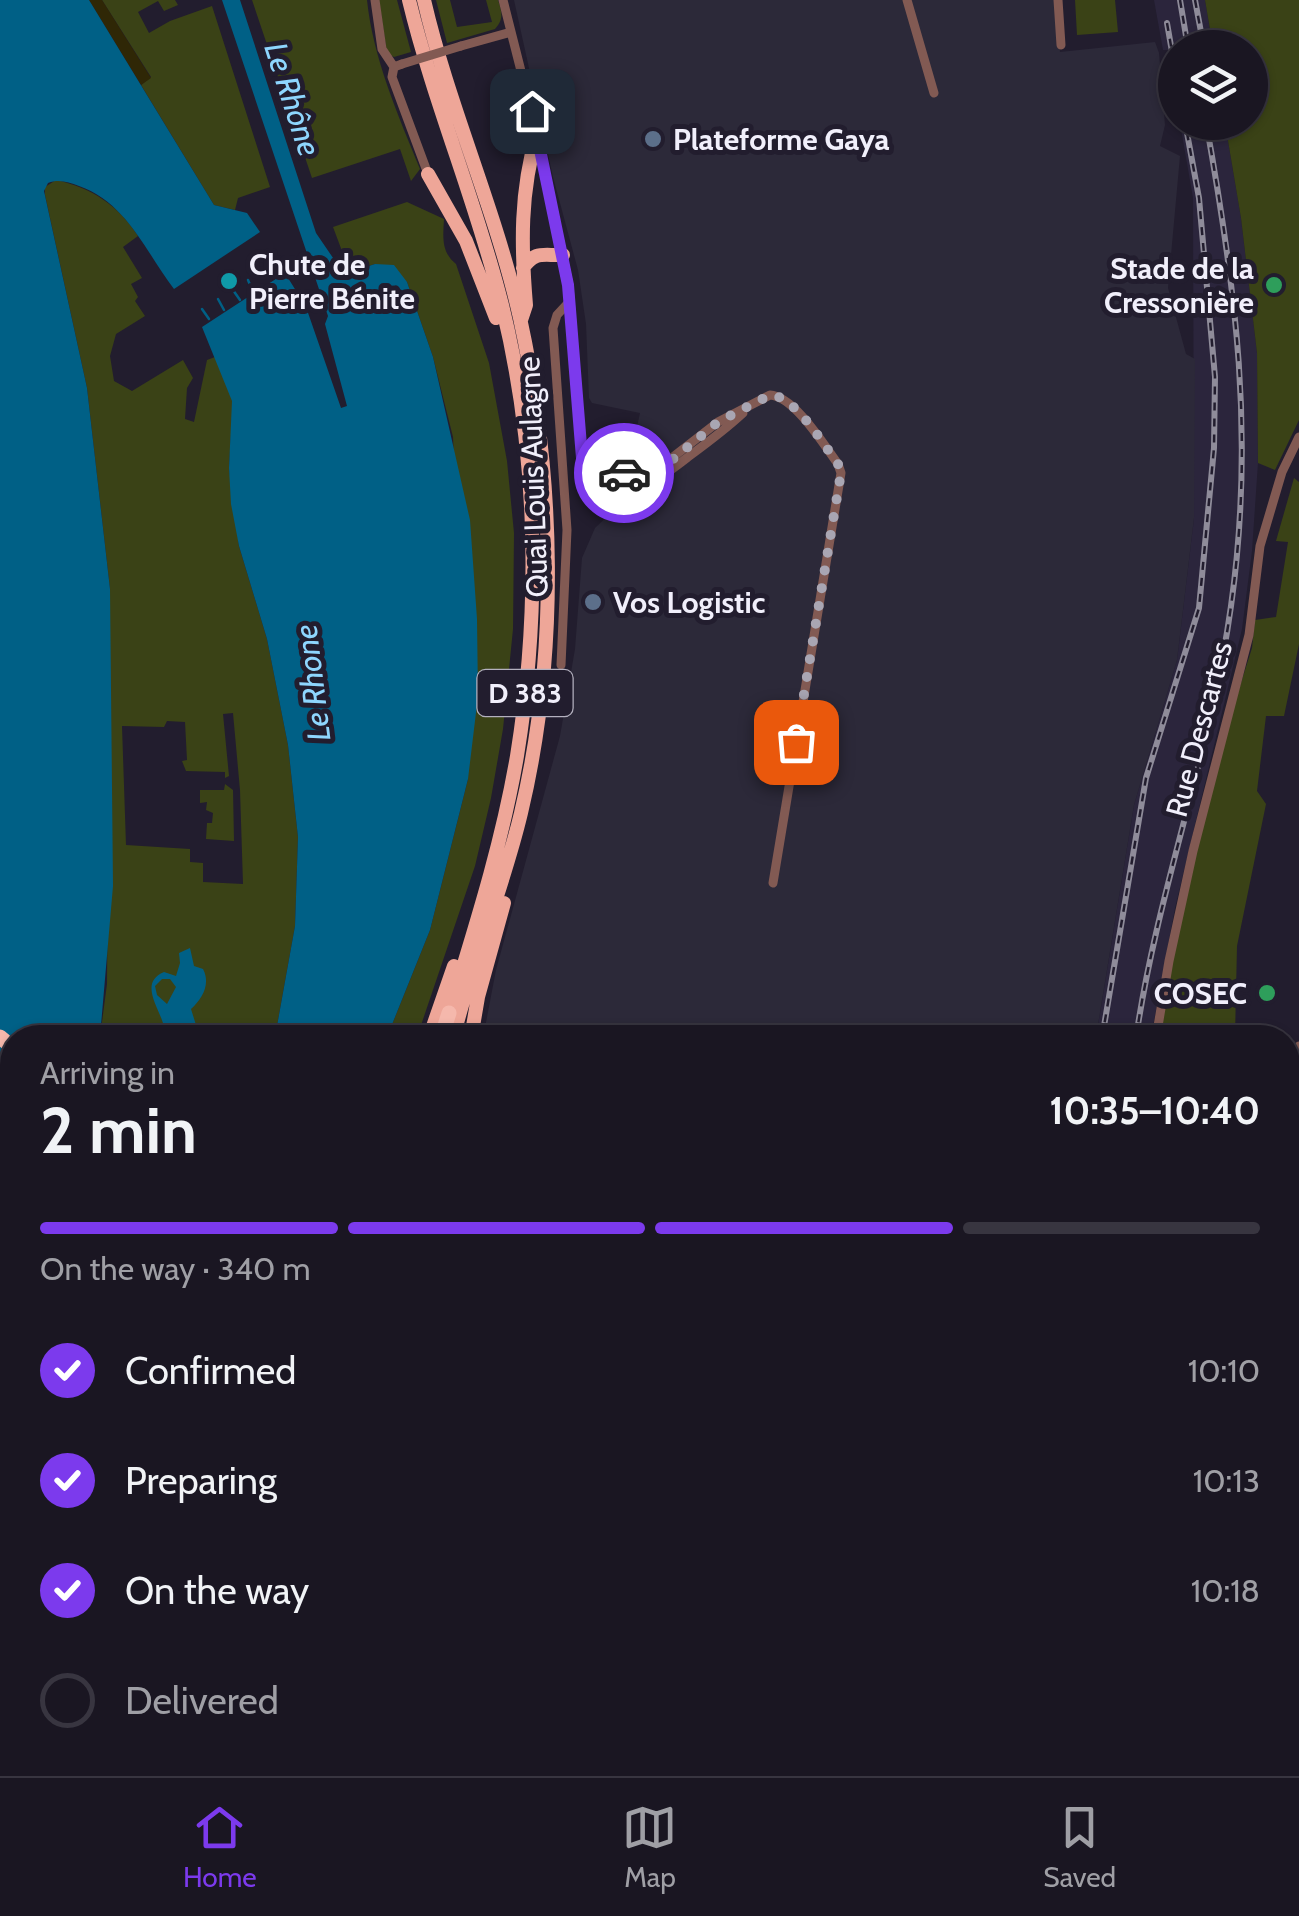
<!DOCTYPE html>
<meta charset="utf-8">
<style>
:root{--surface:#1a1622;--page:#27232f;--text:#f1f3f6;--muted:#9f9fa5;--line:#383540;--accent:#7c3aed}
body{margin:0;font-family:Cabin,sans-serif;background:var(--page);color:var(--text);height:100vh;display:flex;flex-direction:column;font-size:38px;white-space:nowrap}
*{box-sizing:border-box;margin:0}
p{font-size:32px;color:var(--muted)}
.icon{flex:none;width:55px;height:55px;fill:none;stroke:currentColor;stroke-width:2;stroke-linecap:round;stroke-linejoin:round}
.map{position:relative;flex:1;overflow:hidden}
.sheet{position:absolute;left:0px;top:1025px;width:1300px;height:752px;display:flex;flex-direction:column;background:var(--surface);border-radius:40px 40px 0 0;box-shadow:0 2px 8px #0004,0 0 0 2px var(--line)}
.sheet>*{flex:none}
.fabs{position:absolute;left:1158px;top:30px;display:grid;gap:20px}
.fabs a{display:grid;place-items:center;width:110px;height:110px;border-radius:50%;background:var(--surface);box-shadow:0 2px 8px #0004,0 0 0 2px var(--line);font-size:50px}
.pin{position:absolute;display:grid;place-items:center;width:85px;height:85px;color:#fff;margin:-42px;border-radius:20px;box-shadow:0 5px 15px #0006}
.courier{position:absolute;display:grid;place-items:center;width:100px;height:100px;margin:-50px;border:8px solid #7c3aed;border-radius:50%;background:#fff;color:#222;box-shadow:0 2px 12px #0007}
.head em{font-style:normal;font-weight:700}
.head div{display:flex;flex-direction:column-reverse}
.head{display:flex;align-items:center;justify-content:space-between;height:170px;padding:0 40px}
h1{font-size:65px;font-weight:700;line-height:75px}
.bar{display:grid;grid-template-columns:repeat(4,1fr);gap:15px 10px;align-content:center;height:120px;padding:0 40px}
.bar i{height:12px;border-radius:8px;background:var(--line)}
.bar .active{background:var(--accent)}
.bar p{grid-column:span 4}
ol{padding:0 40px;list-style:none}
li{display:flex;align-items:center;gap:30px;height:110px}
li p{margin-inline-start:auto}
li .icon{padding:10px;border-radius:50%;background:var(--accent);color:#fff;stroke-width:4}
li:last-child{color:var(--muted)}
li i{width:55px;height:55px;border:5px solid var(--line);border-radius:50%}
.tabs{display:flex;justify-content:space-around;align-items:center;height:140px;border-top:2px solid var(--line);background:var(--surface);font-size:28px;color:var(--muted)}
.tabs a{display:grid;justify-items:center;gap:5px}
.tabs .active{color:var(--accent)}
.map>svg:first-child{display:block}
.built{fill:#2b253c}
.industrial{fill:#2c2939}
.green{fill:#3a4216;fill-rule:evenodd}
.sand{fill:#2f2706}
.water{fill:#006086;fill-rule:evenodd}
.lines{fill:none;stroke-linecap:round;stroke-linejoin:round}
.stream{stroke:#006086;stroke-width:2.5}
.minor{stroke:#825a53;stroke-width:9}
.tertiary{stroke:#825a53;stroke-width:10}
.trunk{stroke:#eea698;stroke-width:14}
.motorway{stroke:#f5b8ac;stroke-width:15}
.rail-casing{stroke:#8f8c9a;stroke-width:6}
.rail{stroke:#221d2e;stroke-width:2.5;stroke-dasharray:8;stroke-linecap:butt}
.minor-bridge{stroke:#825a53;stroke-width:9}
.done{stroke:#a9a6b3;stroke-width:10;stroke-dasharray:0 18}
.route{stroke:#7c3aed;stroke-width:12}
.service-dot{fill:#5c6f8a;stroke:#221d2e;stroke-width:4}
.culture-dot{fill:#0f9aa8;stroke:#221d2e;stroke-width:4}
.leisure-dot{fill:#2e9e5b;stroke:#221d2e;stroke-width:4}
.labels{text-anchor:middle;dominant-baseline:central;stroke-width:10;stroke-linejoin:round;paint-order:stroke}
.shield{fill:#221d2e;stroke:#b3b0be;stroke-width:2.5}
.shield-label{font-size:28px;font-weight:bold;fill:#f1effb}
.poi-label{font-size:30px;font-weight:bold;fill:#f1effb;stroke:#221d2e;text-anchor:start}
.street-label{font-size:30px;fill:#f1effb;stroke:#221d2e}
.water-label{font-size:32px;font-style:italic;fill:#8ed6fe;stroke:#221d2e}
</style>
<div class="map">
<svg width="1299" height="1776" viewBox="0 0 1299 1776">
<rect width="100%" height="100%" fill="#221d2e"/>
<path class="built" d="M1154,0H1205L1213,47L1175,48V92L1168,50H1163Z
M1180,123H1225L1241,218L1257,353L1258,463L1252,551L1242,629L1175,908L1151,1037L1096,1038L1134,805L1177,660L1194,518L1193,198Z
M1083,1765H1121V1776H1083Z"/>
<path class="industrial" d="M514,0H1055L1060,52L1155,42L1159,53L1165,125L1160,146L1180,156L1168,288L1186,354L1195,359L1194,518L1177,660L1134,805L1096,1037L483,1038L496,970L560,736L575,649L582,558L595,528L621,503L640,413L592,403L589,398L586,324L578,270L553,177Z
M204,1765H514L516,1776H201Z
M581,1765H1083V1776H583Z"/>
<path class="green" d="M102,0H175L178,5L164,11L158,1L138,12L149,33L170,21L212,6L270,187L238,198L235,210L214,205L141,85L151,77Z
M252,0H367C373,58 398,115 420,169L411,181L400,149L312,178Z
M379,0H397L411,52L394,57L387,53Z
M436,0H450L457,27L492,22L486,0H498C502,12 504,19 495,29L447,43Z
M1075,0H1115L1118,32L1077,35Z
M1205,0H1299V420L1275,470L1258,463L1257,353L1241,218L1225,123L1250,122V48L1213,47Z
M56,180C92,188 118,205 138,236L123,247L142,278L131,284L138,297L135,301L145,316L116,334L110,356L114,381L132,391L183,360L193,378L187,388L185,419L194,422L207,360L215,357L233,401L229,468L239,546L267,639L288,745L298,837L295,926L275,1037H100L107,984L110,589L87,388L45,195V187ZM233,713L240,790L243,884L203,882V863L190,862V849L126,845L122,726L164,727L167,721L185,722L187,760L182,761L186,771L225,772V778L229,776L223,714Z
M407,202L444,219C443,237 441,252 456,264L489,363L507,461L514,533L513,629L503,729L491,798L475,866L417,1037H387L430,930L468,779L453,437L433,357L407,282L375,264L352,271L339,257L342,251L333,227Z
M1294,478L1299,482V644L1284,716H1266L1257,791L1266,804L1237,946L1235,1037L1159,1038C1181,906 1211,775 1252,648L1255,620L1276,617L1288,542L1276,541Z
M225,784L233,790L234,841L206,839L207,823H212L213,813L206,810L207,802L200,803V790H224Z
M1288,1402L1299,1424V1653L1288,1654Z
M0,1432L12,1435V1765H95L91,1776H0Z
M132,1765H180L177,1776H128Z
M1147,1765H1249L1245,1776H1138Z"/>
<path class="sand" d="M89,0H102L151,78L141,85Z
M12,1543V1595L0,1613V1558Z"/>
<path class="water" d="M0,0H89L214,205L247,213L260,232L174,289C145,251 127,203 79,186C68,182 59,179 48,183L44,191L87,388L110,589L113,886L100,1037L12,1038V1393L0,1428Z
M222,0H240L316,233L344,274L375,264L394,265L407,282L433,357L470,520L477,619L478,696L468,779L430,930L387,1037H275L295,926L298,837L288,745L267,639L239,546L231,504L229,468L232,401L202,327L285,273L306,307L341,408L347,406L325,324L328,316Z
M190,948L194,966L203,969C211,984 202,999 191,1009L196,1025L193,1035L159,1037L164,1027C160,1008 138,983 164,972L176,976L180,963L179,953ZM162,979H170L176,987L167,1004L157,995L155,986Z
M40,1765H132L128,1776H37Z"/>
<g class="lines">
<path class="stream" d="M248,280L253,292
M233,290L240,300
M218,299L224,310
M202,309L209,319"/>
<path class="minor" d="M375,0L382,49L394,67
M503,0L537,134L569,285L582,458C613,515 649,487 688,457C707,443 726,429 743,413
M907,0L934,93
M1058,0L1061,45
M461,46L511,32
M402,64L394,67L392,77L428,174
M582,458L601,470L651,474L718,422L770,395C794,396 824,445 838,464L841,473L773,883
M561,665L567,530L553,328L557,315L570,301
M1156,1038L1169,961L1193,851L1249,635L1260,546L1282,472L1299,437
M1299,1046L1296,1072L1299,1162
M1288,1260L1299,1249
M1288,1666L1299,1664
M498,1765L500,1776
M519,1765L521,1776
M1128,1765V1776
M1195,1776L1196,1765
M1285,1776L1299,1736"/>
<path class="tertiary" d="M570,1765L572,1776"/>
<path class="trunk" d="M409,0C434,103 476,201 502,305C538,452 541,607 517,756C502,844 475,928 449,1013
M424,0C449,108 496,210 520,318C555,478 559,653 521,813C503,889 472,962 453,1038
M428,174L466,241L496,318
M523,268C535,250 544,256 563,255
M521,320L526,305C521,246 520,192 537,134
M429,1038L454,966
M471,1038L478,997L504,903"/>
<path class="motorway" d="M0,1037L12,1047
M441,1038L449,1013
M0,1062L12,1072
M535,1765L537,1776
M554,1765L555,1776"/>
<defs>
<path id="rail" d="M1180,0L1188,48
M1195,0L1204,48
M1167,23L1175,69
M1102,1038L1146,778L1199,608L1214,448L1215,377L1199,198L1185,122
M1136,1038C1157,892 1211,752 1231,606C1255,436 1236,289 1206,122
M1111,1765V1776
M204,1776L208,1765
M220,1776L229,1765
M1090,1776V1765"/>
</defs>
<use href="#rail" class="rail-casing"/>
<use href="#rail" class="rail"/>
<path class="minor-bridge" d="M402,64L461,46"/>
</g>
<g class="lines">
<path class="done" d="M624,473L640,475L661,469L718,422L770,395C794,395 824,445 838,464L841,473L796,742"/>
<path class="route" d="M532,111L568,285L582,458L601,470L624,473"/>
</g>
<g class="service-dot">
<circle cx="653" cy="139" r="10"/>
<circle cx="593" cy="602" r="10"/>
</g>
<circle class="culture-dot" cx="229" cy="281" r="10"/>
<g class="leisure-dot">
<circle cx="1274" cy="285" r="10"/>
<circle cx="1267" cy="993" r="10"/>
</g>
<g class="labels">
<rect class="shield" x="477.5" y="670" width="95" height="46" rx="8"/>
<g class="shield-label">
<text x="525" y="693">D 383</text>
</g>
<g class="poi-label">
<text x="673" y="139">Plateforme Gaya</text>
<text x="249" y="264">Chute de<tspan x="249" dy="34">Pierre Bénite</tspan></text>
<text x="1254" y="268" text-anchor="end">Stade de la<tspan x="1254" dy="34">Cressonière</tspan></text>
<text x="613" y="602">Vos Logistic</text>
<text x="1247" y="993" text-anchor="end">COSEC</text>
</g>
<g class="street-label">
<text transform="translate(533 477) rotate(-92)">Quai Louis Aulagne</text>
<text transform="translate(1199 729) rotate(-75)">Rue Descartes</text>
</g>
<g class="water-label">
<text transform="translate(293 99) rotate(72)">Le Rhône</text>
<text transform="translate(312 683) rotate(-97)">Le Rhone</text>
</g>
</g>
</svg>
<div class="fabs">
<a><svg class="icon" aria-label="layers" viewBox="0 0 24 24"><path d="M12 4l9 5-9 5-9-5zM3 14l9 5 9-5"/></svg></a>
</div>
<div class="pin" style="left:796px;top:742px;background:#ea580c"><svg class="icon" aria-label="bag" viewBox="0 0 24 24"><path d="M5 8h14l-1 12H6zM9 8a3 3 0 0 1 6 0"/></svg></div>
<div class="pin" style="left:532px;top:111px;background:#1f2937"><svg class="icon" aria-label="home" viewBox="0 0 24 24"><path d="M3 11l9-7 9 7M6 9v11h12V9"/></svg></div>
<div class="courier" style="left:624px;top:473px"><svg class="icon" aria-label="car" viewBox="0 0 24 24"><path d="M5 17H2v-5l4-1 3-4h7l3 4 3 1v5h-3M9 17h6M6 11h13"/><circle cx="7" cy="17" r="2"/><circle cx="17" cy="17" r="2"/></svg></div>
<section class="sheet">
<div class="head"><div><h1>2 min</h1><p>Arriving in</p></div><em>10:35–10:40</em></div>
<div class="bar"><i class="active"></i><i class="active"></i><i class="active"></i><i></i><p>On the way · 340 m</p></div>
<ol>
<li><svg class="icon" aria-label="check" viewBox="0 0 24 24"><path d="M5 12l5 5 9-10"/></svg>Confirmed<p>10:10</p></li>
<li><svg class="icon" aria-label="check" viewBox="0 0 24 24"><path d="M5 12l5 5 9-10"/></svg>Preparing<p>10:13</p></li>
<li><svg class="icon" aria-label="check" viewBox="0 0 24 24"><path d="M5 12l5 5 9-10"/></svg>On the way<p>10:18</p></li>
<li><i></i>Delivered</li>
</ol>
</section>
</div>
<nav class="tabs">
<a class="active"><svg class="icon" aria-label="home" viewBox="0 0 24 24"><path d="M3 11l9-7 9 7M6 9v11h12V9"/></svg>Home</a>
<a><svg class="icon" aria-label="map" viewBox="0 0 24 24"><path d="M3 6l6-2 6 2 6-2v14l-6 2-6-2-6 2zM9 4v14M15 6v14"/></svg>Map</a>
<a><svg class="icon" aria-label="saved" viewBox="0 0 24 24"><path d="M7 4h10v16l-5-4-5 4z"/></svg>Saved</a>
</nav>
